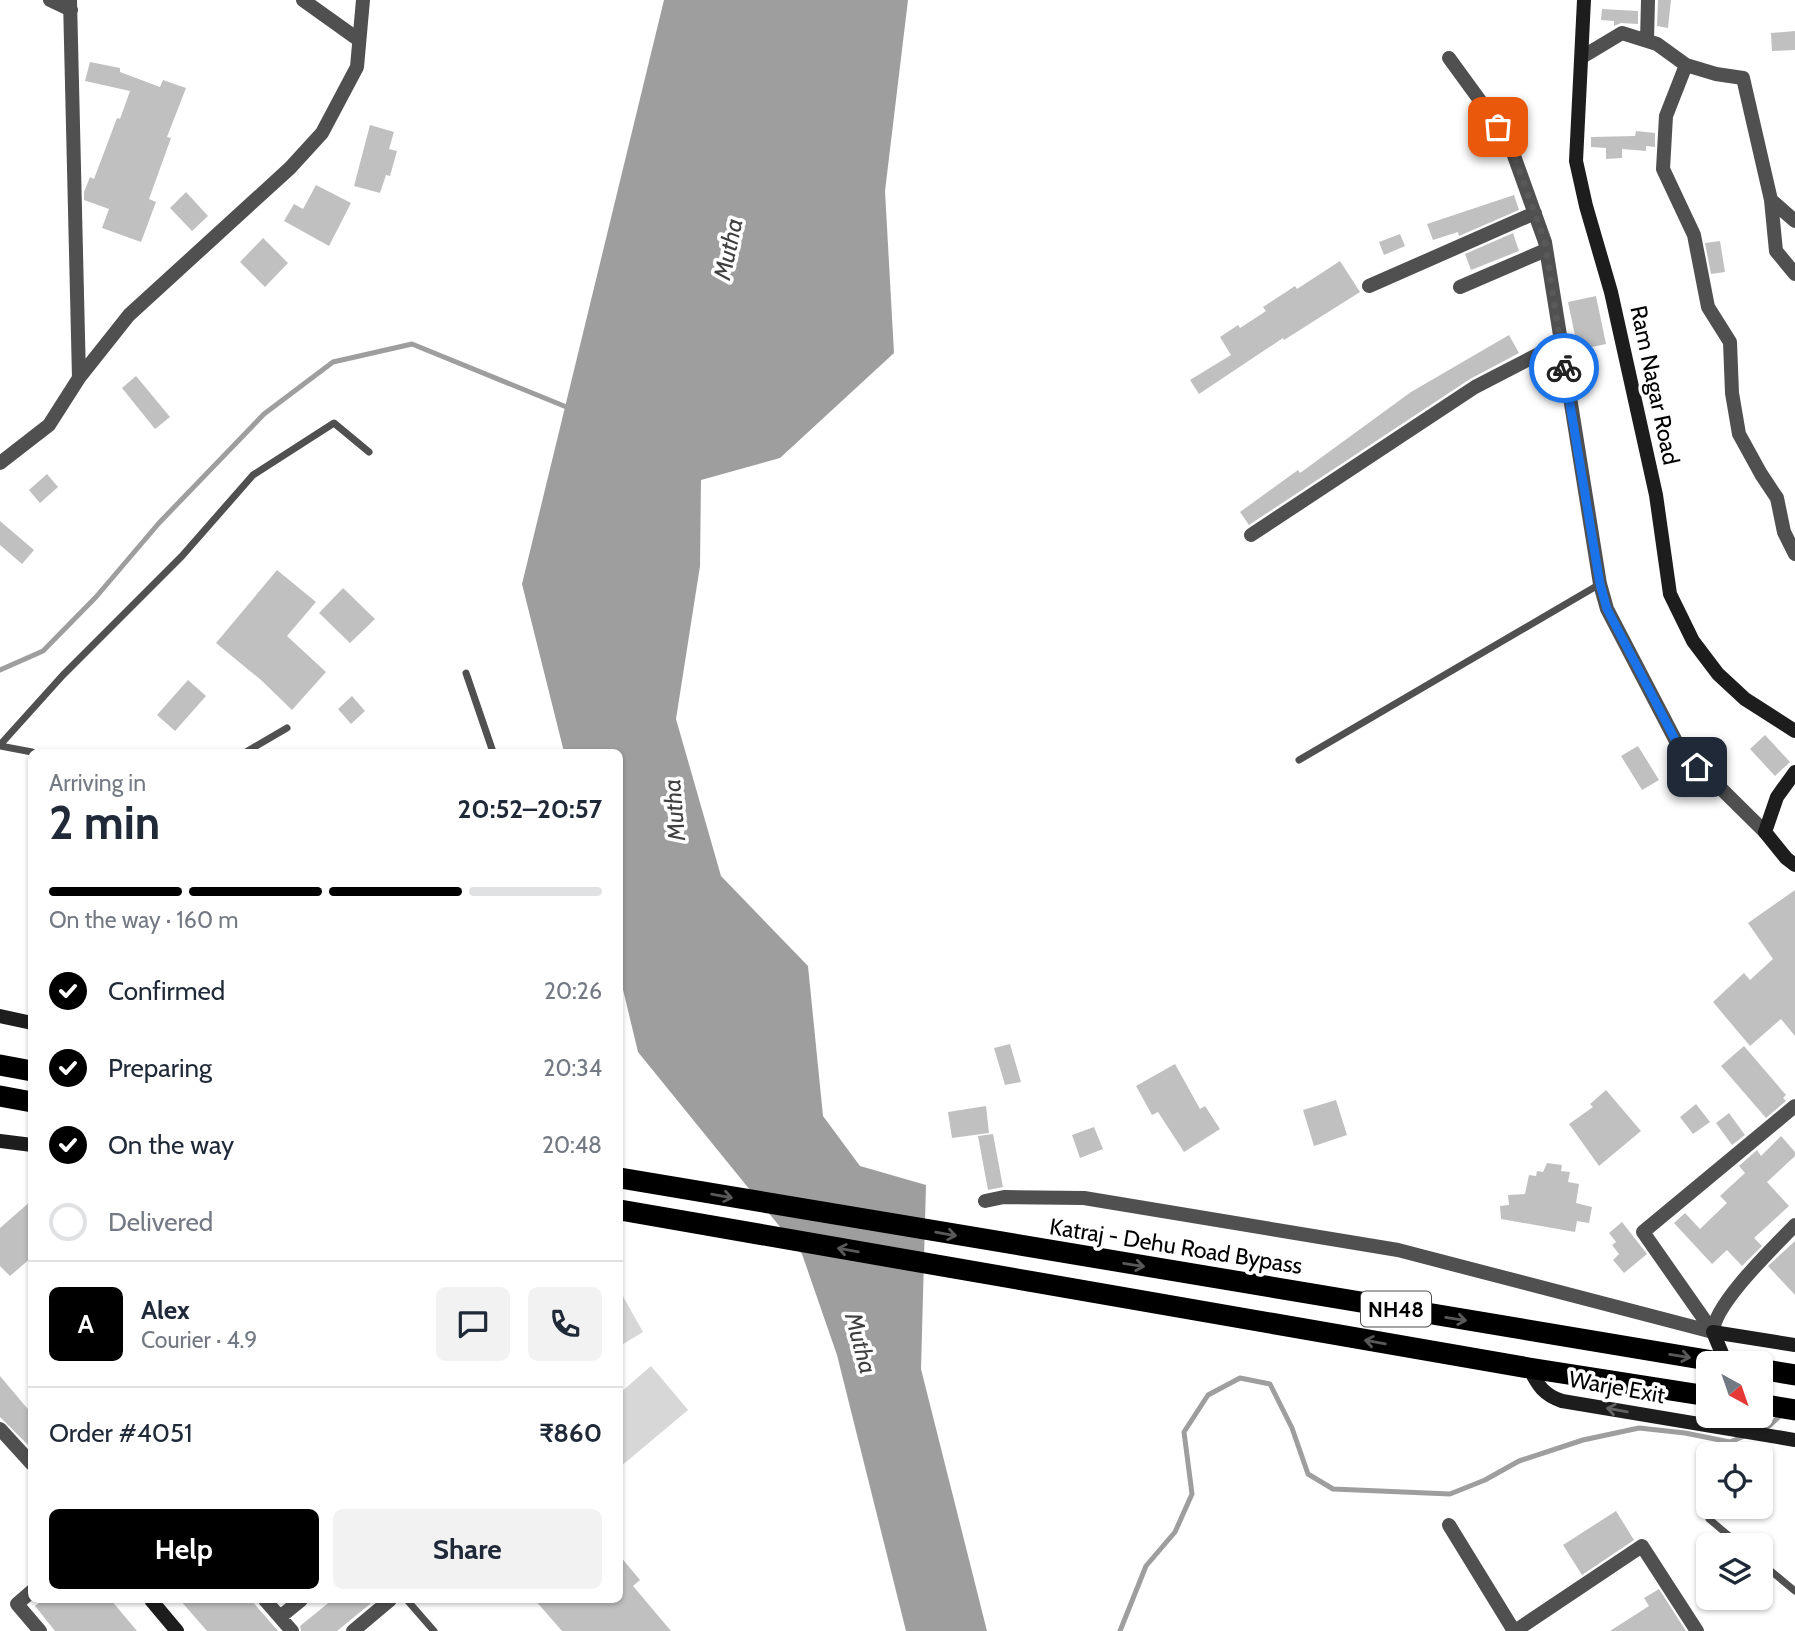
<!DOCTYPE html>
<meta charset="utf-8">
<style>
:root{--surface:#fff;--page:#f2f2f3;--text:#1f2937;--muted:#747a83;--line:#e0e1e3;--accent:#000}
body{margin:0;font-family:Cabin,sans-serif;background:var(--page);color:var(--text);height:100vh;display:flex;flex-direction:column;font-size:26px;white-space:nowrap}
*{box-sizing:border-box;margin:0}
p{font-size:23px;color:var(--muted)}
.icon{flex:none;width:38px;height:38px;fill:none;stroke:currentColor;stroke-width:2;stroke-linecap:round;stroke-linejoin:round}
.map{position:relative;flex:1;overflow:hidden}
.drawer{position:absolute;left:28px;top:749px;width:595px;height:854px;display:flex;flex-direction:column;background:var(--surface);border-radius:10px;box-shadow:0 2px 5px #0004}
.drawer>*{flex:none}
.needle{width:46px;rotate:140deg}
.tools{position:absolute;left:1696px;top:1351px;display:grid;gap:14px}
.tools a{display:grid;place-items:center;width:77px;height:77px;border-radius:10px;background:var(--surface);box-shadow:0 2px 5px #0004;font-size:35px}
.pin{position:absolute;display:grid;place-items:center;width:60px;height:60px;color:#fff;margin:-30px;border-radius:14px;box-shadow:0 4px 10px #0006}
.courier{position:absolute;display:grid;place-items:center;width:70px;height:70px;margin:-35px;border:5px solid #1a73e8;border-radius:50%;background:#fff;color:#222;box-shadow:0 2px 9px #0007}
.headline em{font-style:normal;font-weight:700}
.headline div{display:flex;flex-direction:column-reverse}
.headline{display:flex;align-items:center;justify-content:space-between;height:119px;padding:0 21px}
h1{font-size:46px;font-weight:700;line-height:52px}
.bar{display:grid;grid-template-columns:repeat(4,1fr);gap:10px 7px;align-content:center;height:84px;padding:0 21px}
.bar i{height:9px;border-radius:5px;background:var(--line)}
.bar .current{background:var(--accent)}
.bar p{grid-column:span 4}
.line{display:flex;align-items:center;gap:18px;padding:0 21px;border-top:2px solid var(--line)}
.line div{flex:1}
.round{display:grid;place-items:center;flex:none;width:74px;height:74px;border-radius:10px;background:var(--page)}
ol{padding:0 21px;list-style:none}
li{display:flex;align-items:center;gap:21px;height:77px}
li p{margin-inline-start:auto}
li .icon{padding:7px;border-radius:50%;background:var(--accent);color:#fff;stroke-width:4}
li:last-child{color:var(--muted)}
li i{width:38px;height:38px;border:4px solid var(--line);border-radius:50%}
.primary-button{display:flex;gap:14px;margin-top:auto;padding:14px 21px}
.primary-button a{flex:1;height:80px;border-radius:10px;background:var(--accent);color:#fff;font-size:28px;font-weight:700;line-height:80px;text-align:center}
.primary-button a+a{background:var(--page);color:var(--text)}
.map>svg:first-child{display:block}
.green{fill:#d7d7d7}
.water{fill:#9e9e9e}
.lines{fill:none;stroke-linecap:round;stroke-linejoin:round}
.stream{stroke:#9e9e9e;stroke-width:5}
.building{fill:#c0c0c0}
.lane{stroke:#505050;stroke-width:7}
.street{stroke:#505050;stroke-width:14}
.secondary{stroke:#1d1d1d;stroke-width:14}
.highway{stroke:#000;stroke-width:21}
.oneway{stroke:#595959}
.oneway2{stroke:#616161}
.done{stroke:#595959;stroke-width:7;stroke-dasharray:0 12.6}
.route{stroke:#1a73e8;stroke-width:9}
.labels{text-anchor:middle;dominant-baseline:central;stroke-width:7;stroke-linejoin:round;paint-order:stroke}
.shield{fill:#fff;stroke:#4c4c4c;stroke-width:2}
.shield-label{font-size:21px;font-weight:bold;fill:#000}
.street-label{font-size:23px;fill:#000;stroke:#fff}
.water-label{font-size:24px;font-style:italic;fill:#3f3f3f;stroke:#fff}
</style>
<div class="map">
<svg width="1795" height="1631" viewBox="0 0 1795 1631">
<rect width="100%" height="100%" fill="#fff"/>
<path class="green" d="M620,1291L643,1332L620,1346Z
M651,1366L688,1410L620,1467V1393Z"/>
<path class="water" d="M664,0H908L885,191L894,353L780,458L701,480L700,566L676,719L721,876L808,966L823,1116L860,1166L926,1185L921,1369L987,1631H906L837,1355L802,1254L638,1052L620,977V752H564L522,584Z"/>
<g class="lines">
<path class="stream" d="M0,670L43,651L96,597L159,523L264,414L333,362L412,344L569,408
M1759,1430L1769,1426L1782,1414
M1120,1631L1146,1566L1175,1532L1192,1494L1184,1432L1208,1395L1240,1378L1270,1384L1292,1428L1308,1474L1333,1489L1450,1494L1485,1480L1519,1461L1583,1440L1639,1428L1685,1433L1730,1442L1747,1435"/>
</g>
<path class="building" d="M1658,0H1671L1668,28L1657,26Z
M1602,9L1638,11V24L1621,23L1614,26V21L1601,20Z
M1795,31V50L1772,51L1771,33Z
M90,62L120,68V72L160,87L163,80L186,88L167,137L171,138L149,199L156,202L141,242L102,228L109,209L84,200V192L90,177L94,179L117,118L120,119L130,91L85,81Z
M370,125L394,132L389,149L397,151L390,176L386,175L380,193L354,186Z
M1636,131L1655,133V147L1646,146V151L1622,149V158L1606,159V148L1591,147V137L1635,136Z
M316,185L351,203L329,246L284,221L294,204L303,209Z
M186,192L208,216L192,231L170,208Z
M1514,195L1519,210L1459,236L1458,232L1433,240L1427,224Z
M1513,233L1519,251L1471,270L1465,254Z
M1400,234L1405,246L1384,255L1379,242Z
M263,238L288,263L265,287L240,262Z
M1720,241L1725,272L1711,274L1705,243Z
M1340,261L1360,292L1284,340L1283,338L1199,394L1190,380L1231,355L1220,337L1238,325L1240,328L1266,311L1263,307L1295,286L1297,289Z
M1596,296L1606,344L1578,350L1568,302Z
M1509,335L1519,353L1470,379L1249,525L1240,512L1298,470L1300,473L1411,392Z
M136,376L170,417L155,429L122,388Z
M47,474L58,487L40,503L29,490Z
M0,521L34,550L22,564L0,545Z
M277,570L316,602L287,636L326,672L292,710L261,680L216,643Z
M343,588L375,619L350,643L319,613Z
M188,680L206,696L175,731L157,715Z
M352,696L365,711L351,724L338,709Z
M1765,735L1790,762L1775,776L1750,749Z
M1638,746L1659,780L1642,790L1621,756Z
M1795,890V1036L1781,1019L1750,1046L1713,1002L1744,973L1750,980L1773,959L1748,923Z
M1010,1044L1021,1082L1005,1085L994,1048Z
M1744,1046L1786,1095L1783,1098L1786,1101L1766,1118L1721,1066Z
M1175,1064L1200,1109L1205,1106L1220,1129L1184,1152L1158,1112L1152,1115L1136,1086Z
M1606,1090L1641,1131L1599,1166L1569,1124L1593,1107L1590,1104Z
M1336,1100L1347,1135L1314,1146L1303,1110Z
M1696,1104L1710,1122L1693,1134L1680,1117Z
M986,1106L989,1133L952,1138L948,1112Z
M1729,1113L1745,1135L1732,1145L1716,1123Z
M1094,1127L1103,1149L1080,1158L1072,1135Z
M993,1134L1003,1187L988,1190L978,1136Z
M1781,1136L1795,1152V1156L1767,1182L1789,1206L1754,1238L1762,1246L1742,1266L1727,1250L1712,1264L1674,1223L1685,1213L1700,1229L1727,1203L1720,1196L1745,1173L1739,1166L1757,1150L1761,1156Z
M1547,1163L1562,1165L1561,1171L1570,1172L1568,1182L1579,1184L1576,1203L1592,1207L1589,1223L1577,1221L1575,1232L1501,1219L1500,1206L1509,1205L1508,1195L1525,1194L1529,1175L1536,1176L1537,1171L1543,1172Z
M32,1200V1257L10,1276L0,1266V1228Z
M1622,1222L1647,1254L1624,1273L1613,1260L1619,1254L1612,1245L1616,1242L1609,1233Z
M1795,1241V1295L1768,1266Z
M0,1376L32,1414V1449L0,1417Z
M1616,1511L1634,1540L1582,1575L1563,1545Z
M620,1556L640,1580L633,1586L671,1631H562L535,1600H620Z
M1659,1589L1686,1631H1610L1649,1606L1644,1598Z
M43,1600H111L137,1631H55L35,1606Z
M180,1600H251L278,1631H207Z
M332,1600H375L337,1631H301L300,1626Z"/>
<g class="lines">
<path class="lane" d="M466,673L493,752
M0,745L63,675L182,556L253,475L334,423L369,452
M0,746L32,752
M246,752L287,728
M1299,760L1600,584
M1717,1507L1709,1519L1740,1545
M1760,1562L1795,1591
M407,1600L434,1631"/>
<path class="street" d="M50,0L71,10
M70,0L79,378
M303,0L359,40
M1647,41L1648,0
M1582,57L1622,33L1657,44L1686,65L1716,74L1743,78L1771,200L1776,251L1795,274
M1449,58L1508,139L1545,242L1600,584L1607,609L1679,747L1765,832
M1686,65L1666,116L1663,169L1694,235L1708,307L1730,342L1732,393L1739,434L1761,474L1777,498L1784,532L1795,554
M1771,200L1795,221
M1369,286L1535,213
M1460,287L1546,250
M0,463L49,425L79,378L129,315L290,168L322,133L357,67L363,0
M1251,535L1475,387L1560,343
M985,1201L1004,1197L1084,1198L1398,1250L1713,1332L1643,1232L1795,1106
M1713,1332C1714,1304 1774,1247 1795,1225
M0,1429L32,1464
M1449,1525L1514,1631
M32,1591L17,1604L40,1631
M265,1600L292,1631
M280,1617L301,1600
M353,1631L390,1600
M1515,1631L1642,1546L1697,1631"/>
<path class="secondary" d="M1584,0L1576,161L1586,206L1611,292L1656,495L1670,594L1693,641L1718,674L1745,699L1795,731
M1795,772L1777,797L1765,832L1786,858L1795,865
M0,1016L32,1023
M0,1141L32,1145
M1713,1332L1795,1345
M1713,1332L1726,1363
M1529,1368C1538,1386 1544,1395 1562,1401L1795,1440
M151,1600L177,1631"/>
<path class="highway" d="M0,1065L32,1071
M0,1096L32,1102
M620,1178L1725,1363
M620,1210L1529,1368L1708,1396
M1760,1369L1795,1375
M1760,1404L1795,1410"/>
</g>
<defs><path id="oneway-shaft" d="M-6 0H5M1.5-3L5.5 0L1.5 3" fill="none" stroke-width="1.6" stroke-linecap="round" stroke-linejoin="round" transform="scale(1.75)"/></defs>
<g class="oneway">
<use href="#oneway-shaft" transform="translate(722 1196) rotate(10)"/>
<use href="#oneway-shaft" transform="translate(946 1234) rotate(10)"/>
<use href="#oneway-shaft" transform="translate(848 1250) rotate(-170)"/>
<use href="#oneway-shaft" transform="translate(1134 1265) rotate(9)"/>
<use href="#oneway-shaft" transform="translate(1456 1319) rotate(9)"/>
<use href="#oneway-shaft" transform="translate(1375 1342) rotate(-170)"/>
<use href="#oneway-shaft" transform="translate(1680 1356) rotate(9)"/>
</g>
<use class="oneway2" href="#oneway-shaft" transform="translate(1617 1410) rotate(-170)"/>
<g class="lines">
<path class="done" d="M1498,127L1508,139L1545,242L1564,368"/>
<path class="route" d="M1564,368L1600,584L1607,609L1679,747L1697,767"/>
</g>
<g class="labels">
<rect class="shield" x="1361" y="1291.5" width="70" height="35" rx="5"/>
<g class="shield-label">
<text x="1396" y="1309">NH48</text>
</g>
<g class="street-label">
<text transform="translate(1655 385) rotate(78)">Ram Nagar Road</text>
<text transform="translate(1176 1246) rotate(9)">Katraj - Dehu Road Bypass</text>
<text transform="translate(1617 1387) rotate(10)">Warje Exit</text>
</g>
<g class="water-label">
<text transform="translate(728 249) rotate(-78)">Mutha</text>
<text transform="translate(674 810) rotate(-95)">Mutha</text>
<text transform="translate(861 1343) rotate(75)">Mutha</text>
</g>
</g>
</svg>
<div class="tools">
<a><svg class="needle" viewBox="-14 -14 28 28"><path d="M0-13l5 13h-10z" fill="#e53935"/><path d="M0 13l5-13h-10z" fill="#747a83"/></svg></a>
<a><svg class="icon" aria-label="locate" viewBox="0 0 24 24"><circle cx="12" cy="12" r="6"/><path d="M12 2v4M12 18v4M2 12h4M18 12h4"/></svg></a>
<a><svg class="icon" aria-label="layers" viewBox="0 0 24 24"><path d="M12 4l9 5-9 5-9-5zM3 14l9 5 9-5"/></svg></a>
</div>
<div class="pin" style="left:1498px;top:127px;background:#ea580c"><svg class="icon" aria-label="bag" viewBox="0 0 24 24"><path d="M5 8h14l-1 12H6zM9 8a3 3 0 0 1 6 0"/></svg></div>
<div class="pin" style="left:1697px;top:767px;background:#1f2937"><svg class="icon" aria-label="home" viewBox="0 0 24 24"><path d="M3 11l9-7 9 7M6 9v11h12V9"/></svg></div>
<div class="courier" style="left:1564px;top:368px"><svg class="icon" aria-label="bike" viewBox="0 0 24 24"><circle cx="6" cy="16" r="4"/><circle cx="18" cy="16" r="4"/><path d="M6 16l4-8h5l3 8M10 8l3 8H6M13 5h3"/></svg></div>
<section class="drawer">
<div class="headline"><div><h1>2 min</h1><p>Arriving in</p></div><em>20:52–20:57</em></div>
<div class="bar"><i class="current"></i><i class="current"></i><i class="current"></i><i></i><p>On the way · 160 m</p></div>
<ol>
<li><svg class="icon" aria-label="check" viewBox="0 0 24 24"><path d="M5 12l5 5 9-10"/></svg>Confirmed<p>20:26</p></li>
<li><svg class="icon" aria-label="check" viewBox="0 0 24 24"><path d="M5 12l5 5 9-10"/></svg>Preparing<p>20:34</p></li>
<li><svg class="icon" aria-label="check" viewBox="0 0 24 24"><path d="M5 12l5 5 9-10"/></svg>On the way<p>20:48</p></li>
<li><i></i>Delivered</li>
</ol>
<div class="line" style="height:126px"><b class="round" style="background:var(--accent);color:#fff">A</b><div><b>Alex</b><p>Courier · 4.9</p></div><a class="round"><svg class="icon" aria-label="chat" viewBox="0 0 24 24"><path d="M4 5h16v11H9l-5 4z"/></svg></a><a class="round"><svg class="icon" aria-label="phone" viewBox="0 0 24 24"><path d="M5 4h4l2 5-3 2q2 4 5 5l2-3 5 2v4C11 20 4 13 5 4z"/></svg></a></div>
<div class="line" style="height:91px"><div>Order #4051</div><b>₹860</b></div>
<div class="primary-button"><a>Help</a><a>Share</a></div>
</section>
</div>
